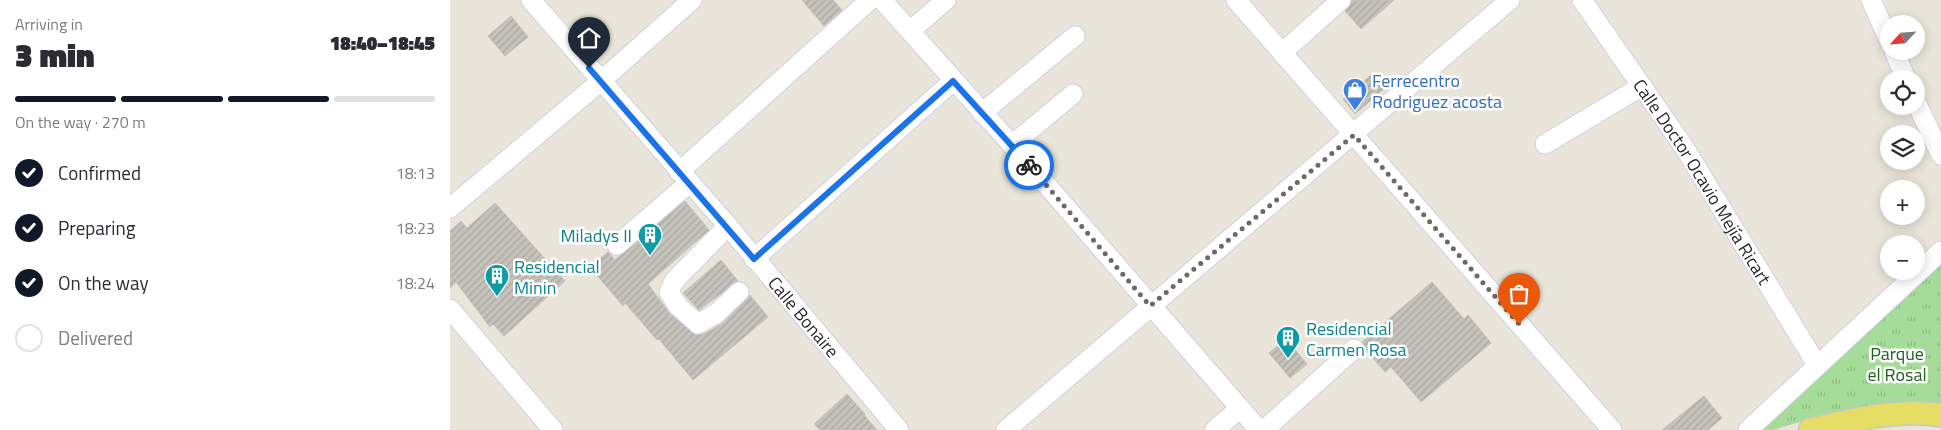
<!DOCTYPE html>
<meta charset="utf-8">
<style>
:root{--surface:#fff;--page:#f7f7f7;--text:#2b2b33;--muted:#7c7c81;--line:#e1e1e2;--accent:#111827}
body{margin:0;font-family:"Titillium Web",sans-serif;background:var(--page);color:var(--text);height:100vh;display:flex;flex-direction:column;font-size:19px;white-space:nowrap}
*{box-sizing:border-box;margin:0}
p{font-size:16px;color:var(--muted)}
.icon{flex:none;width:28px;height:28px;fill:none;stroke:currentColor;stroke-width:2;stroke-linecap:round;stroke-linejoin:round}
.map{position:relative;flex:1;overflow:hidden}
.drawer{display:flex;flex-direction:column;background:var(--surface);width:450px}
.drawer>*{flex:none}
.needle{width:32px;rotate:244deg}
.buttons{position:absolute;left:1430px;top:15px;display:grid;gap:10px}
.buttons a{display:grid;place-items:center;width:45px;height:45px;border-radius:50%;background:var(--surface);box-shadow:0 2px 12px #0003;font-size:25px}
.pin{position:absolute;display:grid;place-items:center;width:42px;height:42px;color:#fff;margin:-51px -21px;border-radius:50% 50% 50% 0;rotate:-45deg;box-shadow:0 0 5px #0007}
.pin .icon{rotate:45deg}
.courier{position:absolute;display:grid;place-items:center;width:50px;height:50px;margin:-25px;border:4px solid #1a73e8;border-radius:50%;background:#fff;color:#222;box-shadow:0 1px 6px #0007}
.overview em{font-style:normal;font-weight:800}
.overview div{display:flex;flex-direction:column-reverse}
.overview{display:flex;align-items:center;justify-content:space-between;height:85px;padding:0 15px}
h1{font-size:32px;font-weight:800;line-height:38px}
.bar{display:grid;grid-template-columns:repeat(4,1fr);gap:8px 5px;align-content:center;height:60px;padding:0 15px}
.bar i{height:6px;border-radius:4px;background:var(--line)}
.bar .selected{background:var(--accent)}
.bar p{grid-column:span 4}
ol{padding:0 15px;list-style:none}
li{display:flex;align-items:center;gap:15px;height:55px}
li p{margin-inline-start:auto}
li .icon{padding:5px;border-radius:50%;background:var(--accent);color:#fff;stroke-width:4}
li:last-child{color:var(--muted)}
li i{width:28px;height:28px;border:2px solid var(--line);border-radius:50%}
main{display:flex;flex:1;min-height:0}
.map>svg:first-child{display:block}
.park{fill:url(#park-tufts)}
.building{fill:url(#building-hatch);stroke:#c4c1b4}
.lines{fill:none;stroke-linecap:round;stroke-linejoin:round}
.minor-casing{stroke:#d0d0e0;stroke-width:21}
.major-casing{stroke:#c7c7c7;stroke-width:25}
.minor{stroke:#fff;stroke-width:19}
.major{stroke:#e5dd64;stroke-width:22}
.done{stroke:#6c6a66;stroke-width:5;stroke-dasharray:0 9}
.route{stroke:#1a73e8;stroke-width:6}
.labels{text-anchor:middle;dominant-baseline:central;stroke-width:5;stroke-linejoin:round;paint-order:stroke}
.shop-label{font-size:18px;fill:#366cbe;stroke:#fff;text-anchor:start}
.street-label{font-size:18px;fill:#282828;stroke:#fff}
.culture-label{font-size:18px;fill:#0d838f;stroke:#fff;text-anchor:start}
.park-label{font-size:18px;fill:#215e1f;stroke:#fff}
</style>
<main>
<section class="drawer">
<div class="overview"><div><h1>3 min</h1><p>Arriving in</p></div><em>18:40–18:45</em></div>
<div class="bar"><i class="selected"></i><i class="selected"></i><i class="selected"></i><i></i><p>On the way · 270 m</p></div>
<ol>
<li><svg class="icon" aria-label="check" viewBox="0 0 24 24"><path d="M5 12l5 5 9-10"/></svg>Confirmed<p>18:13</p></li>
<li><svg class="icon" aria-label="check" viewBox="0 0 24 24"><path d="M5 12l5 5 9-10"/></svg>Preparing<p>18:23</p></li>
<li><svg class="icon" aria-label="check" viewBox="0 0 24 24"><path d="M5 12l5 5 9-10"/></svg>On the way<p>18:24</p></li>
<li><i></i>Delivered</li>
</ol>
</section>
<div class="map">
<svg width="1491" height="430" viewBox="0 0 1491 430">
<defs>
<pattern id="park-tufts" width="24" height="20" patternUnits="userSpaceOnUse" patternTransform="scale(1.25)"><rect width="24" height="20" fill="#a5dc9a"/><path d="M3 7l-1-3M5 7V3M7 7l1-3M15 17l-1-3M17 17v-4M19 17l1-3" fill="none" stroke="#8ebd85"/></pattern>
<pattern id="building-hatch" width="6" height="6" patternUnits="userSpaceOnUse" patternTransform="scale(1.25)"><rect width="6" height="6" fill="#c4c2ba"/><path d="M-1 1l2-2M0 6l6-6M5 7l2-2" fill="none" stroke="#a8a7a0"/></pattern>
</defs>
<rect width="100%" height="100%" fill="#e9e5da"/>
<path class="park" d="M1491,264V405L1368,417L1322,430H1310Z"/>
<path class="building" d="M352,0H383L392,10L374,26Z
M902,0H944L911,29L895,11Z
M61,16L78,37L55,56L38,36Z
M922,74L934,89L905,114L893,99Z
M235,201L259,230L198,284L220,314L246,335L254,334L273,323L300,295L318,317L243,380L209,339L207,340L175,303L173,306L140,267L158,252L165,260Z
M45,203L115,281L54,336L43,324L40,327L6,282L0,288V231L11,221L17,228Z
M271,260L288,281L249,310L233,293Z
M982,282L1014,319L1018,315L1041,343L971,402L941,367L935,372L915,349L912,342Z
M836,339L857,364L840,378L819,353Z
M397,394L415,414L414,415L427,430H370L364,424Z
M1254,396L1272,418L1258,430H1212Z"/>
<g class="lines">
<defs>
<g id="minor">
<path id="s1" d="M81,0L278,226L449,430"/>
<path d="M432,0L562,145L809,430"/>
<path d="M786,0L1162,430"/>
<path id="s2" d="M1132,0L1234,147L1367,365"/>
<path d="M1421,0L1439,40"/>
<path d="M460,31L496,0"/>
<path d="M1444,51L1456,79"/>
<path d="M832,53L891,0"/>
<path d="M1466,102L1491,155"/>
<path d="M532,113L625,36"/>
<path d="M1095,144L1192,86"/>
<path d="M562,145L623,94"/>
<path d="M229,172L420,0"/>
<path d="M0,208L151,81L242,0"/>
<path d="M278,226L224,281L219,292L228,306L248,324L267,313L289,292"/>
<path d="M167,245L239,183"/>
<path d="M304,259L503,81"/>
<path d="M0,309L103,430"/>
<path d="M556,430L1060,0"/>
<path d="M765,430L790,408"/>
<path d="M814,430L904,349"/>
<path d="M1298,430L1491,251"/>
</g>
<path id="major" d="M1360,430C1401,420 1448,409 1491,415"/>
</defs>
<use href="#minor" class="minor-casing"/>
<use href="#major" class="major-casing"/>
<use href="#minor" class="minor"/>
<use href="#major" class="major"/>
</g>
<g class="lines">
<path class="done" d="M579,165L700,306L904,135L1069,324"/>
<path class="route" d="M139,68L304,259L503,81L579,165"/>
</g>
<defs>
<symbol id="shop-pin" viewBox="-11 -11 22 30"><path d="M0 17L-7.5 6A9.5 9.5 0 1 1 7.5 6Z" fill="#3f7fe0" stroke="#fff"/><path d="M-5-2.5h2.3a2.7 3.5 0 0 1 5.4 0H5L5.5 6h-11ZM-1.5-2.5h3a1.5 2.3 0 0 0-3 0Z" fill="#fff"/></symbol>
<symbol id="building-pin" viewBox="-11 -11 22 30"><path d="M0 17L-7.5 6A9.5 9.5 0 1 1 7.5 6Z" fill="#0f9aa8" stroke="#fff"/><path d="M-4-6H4V6H1V3H-1V6H-4ZM-2.5-4.3h1.7v1.8h-1.7ZM.8-4.3h1.7v1.8H.8ZM-2.5-1h1.7V.8h-1.7ZM.8-1h1.7V.8H.8Z" fill="#fff"/></symbol>
</defs>
<g fill-rule="evenodd">
<use href="#shop-pin" x="891" y="76" width="28" height="38"/>
<use href="#building-pin" x="186" y="221" width="28" height="38"/>
<use href="#building-pin" x="33" y="262" width="28" height="38"/>
<use href="#building-pin" x="824" y="324" width="28" height="38"/>
</g>
<g class="labels">
<g class="shop-label">
<text x="922" y="80">Ferrecentro<tspan x="922" dy="21">Rodriguez acosta</tspan></text>
</g>
<g class="street-label">
<text stroke="none"><textPath href="#s2" startOffset="218">Calle Doctor Ocavio Mejía Ricart</textPath></text>
<text stroke="none"><textPath href="#s1" startOffset="418">Calle Bonaire</textPath></text>
</g>
<g class="culture-label">
<text x="182" y="235" text-anchor="end">Miladys II</text>
<text x="64" y="266">Residencial<tspan x="64" dy="21">Minin</tspan></text>
<text x="856" y="328">Residencial<tspan x="856" dy="21">Carmen Rosa</tspan></text>
</g>
<g class="park-label">
<text x="1447" y="353">Parque<tspan x="1447" dy="21">el Rosal</tspan></text>
</g>
</g>
</svg>
<div class="buttons">
<a><svg class="needle" viewBox="-14 -14 28 28"><path d="M0-13l5 13h-10z" fill="#e53935"/><path d="M0 13l5-13h-10z" fill="#7c7c81"/></svg></a>
<a><svg class="icon" aria-label="locate" viewBox="0 0 24 24"><circle cx="12" cy="12" r="6"/><path d="M12 2v4M12 18v4M2 12h4M18 12h4"/></svg></a>
<a><svg class="icon" aria-label="layers" viewBox="0 0 24 24"><path d="M12 4l9 5-9 5-9-5zM3 14l9 5 9-5"/></svg></a>
<a>+</a>
<a>−</a>
</div>
<div class="pin" style="left:1069px;top:324px;background:#ea580c"><svg class="icon" aria-label="bag" viewBox="0 0 24 24"><path d="M5 8h14l-1 12H6zM9 8a3 3 0 0 1 6 0"/></svg></div>
<div class="pin" style="left:139px;top:68px;background:#1f2937"><svg class="icon" aria-label="home" viewBox="0 0 24 24"><path d="M3 11l9-7 9 7M6 9v11h12V9"/></svg></div>
<div class="courier" style="left:579px;top:165px"><svg class="icon" aria-label="bike" viewBox="0 0 24 24"><circle cx="6" cy="16" r="4"/><circle cx="18" cy="16" r="4"/><path d="M6 16l4-8h5l3 8M10 8l3 8H6M13 5h3"/></svg></div>
</div>
</main>
